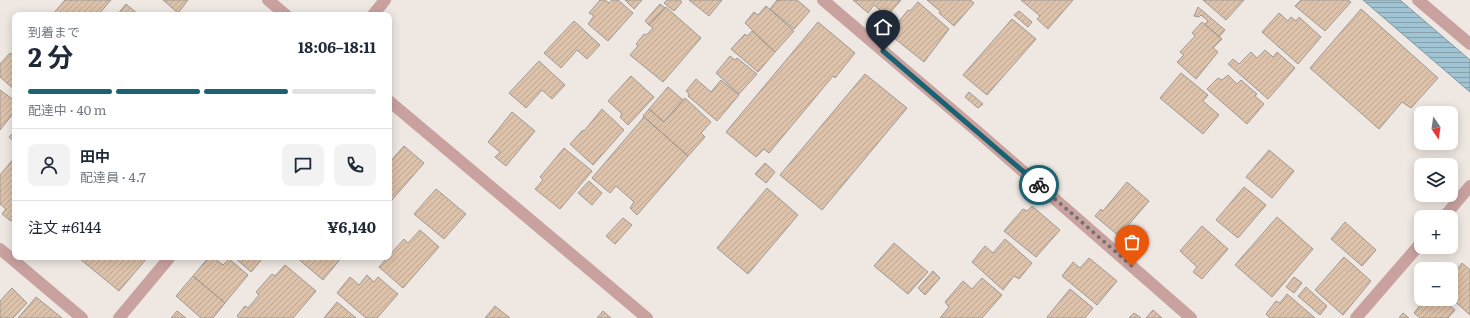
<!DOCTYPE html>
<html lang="ja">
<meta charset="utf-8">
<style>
:root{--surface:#fff;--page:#f2f2f3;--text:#1f2937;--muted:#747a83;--line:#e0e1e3;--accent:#1b6272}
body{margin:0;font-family:Literata,"Noto Sans JP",serif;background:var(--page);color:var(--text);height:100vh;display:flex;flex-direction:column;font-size:15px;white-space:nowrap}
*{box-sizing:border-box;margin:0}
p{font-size:13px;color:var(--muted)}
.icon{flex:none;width:22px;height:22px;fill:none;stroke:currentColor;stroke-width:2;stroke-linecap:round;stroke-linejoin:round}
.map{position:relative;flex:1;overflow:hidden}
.sheet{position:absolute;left:12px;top:12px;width:380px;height:248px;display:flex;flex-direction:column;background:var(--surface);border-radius:8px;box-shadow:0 2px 10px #0003}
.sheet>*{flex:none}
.needle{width:26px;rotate:167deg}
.tools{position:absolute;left:1414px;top:106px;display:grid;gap:8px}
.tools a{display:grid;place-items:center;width:44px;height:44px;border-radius:8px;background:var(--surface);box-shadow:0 2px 10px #0003;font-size:20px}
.pin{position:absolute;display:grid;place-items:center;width:34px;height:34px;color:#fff;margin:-41px -17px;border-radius:50% 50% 50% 0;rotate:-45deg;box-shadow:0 0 4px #0007}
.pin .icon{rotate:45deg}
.courier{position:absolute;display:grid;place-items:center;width:40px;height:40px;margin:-20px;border:3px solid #1b6272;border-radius:50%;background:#fff;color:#222;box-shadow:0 1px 5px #0007}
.summary em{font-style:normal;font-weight:700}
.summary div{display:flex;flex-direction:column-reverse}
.summary{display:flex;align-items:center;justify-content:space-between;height:68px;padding:0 16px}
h1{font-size:26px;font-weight:700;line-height:30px}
.bar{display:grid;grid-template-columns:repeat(4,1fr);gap:6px 4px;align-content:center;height:48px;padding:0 16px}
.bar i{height:5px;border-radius:3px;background:var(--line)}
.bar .selected{background:var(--accent)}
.bar p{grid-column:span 4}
.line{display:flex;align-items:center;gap:10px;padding:0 16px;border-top:1px solid var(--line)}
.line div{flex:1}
.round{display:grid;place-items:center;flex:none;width:42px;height:42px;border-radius:8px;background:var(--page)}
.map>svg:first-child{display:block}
.water{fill:url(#water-rules);stroke:#8098a2}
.building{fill:url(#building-hatch);stroke:#9f9994}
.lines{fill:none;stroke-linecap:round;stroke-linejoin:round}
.street{stroke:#c9a2a0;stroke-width:12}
.done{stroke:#75716e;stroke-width:4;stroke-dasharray:0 7.2}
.route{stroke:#1b6272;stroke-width:5}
</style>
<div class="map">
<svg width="1470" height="318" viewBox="0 0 1470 318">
<defs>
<pattern id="water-rules" width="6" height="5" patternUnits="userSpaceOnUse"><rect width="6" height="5" fill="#a0c4d3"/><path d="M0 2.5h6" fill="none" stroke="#83a0ac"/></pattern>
<pattern id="building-hatch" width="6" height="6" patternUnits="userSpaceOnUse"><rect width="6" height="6" fill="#dcc2aa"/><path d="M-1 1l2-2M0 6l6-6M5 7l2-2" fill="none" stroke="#bda793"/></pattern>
</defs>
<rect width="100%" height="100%" fill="#eee7e2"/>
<path class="water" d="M1363,0H1400L1470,60V92Z"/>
<path class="building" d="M65,0H111L98,15H54L53,14Z
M163,0H188L178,13Z
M600,0H605L609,3L612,0H618L633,13L608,41L588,24L594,16L589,13Z
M625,0H642L634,9Z
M667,0H680L682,2L674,11L664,3Z
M689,0H722L709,16Z
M777,0L780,1L781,0H797L810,11L794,29L770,9Z
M853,0H901L887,16L874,5L868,13Z
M927,0H970L974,3L954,26L939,13L940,11Z
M1021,0H1073L1048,29L1037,19L1040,16Z
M1203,0H1244L1226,20Z
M1301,0H1348L1351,2L1325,31L1295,6Z
M918,2L949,29L924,62L889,34L908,10L910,11Z
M126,4L139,15H117Z
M660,4L665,8L649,25L645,21Z
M766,6L794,31L775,52L745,23L754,12L758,15Z
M666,7L701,38L663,82L630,55L638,46L636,44L644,34L646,35L653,28L649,25Z
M1198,7L1225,30L1219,37L1205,24L1208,21L1201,15L1199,17L1194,16Z
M1361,9L1438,78L1411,108L1402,102L1379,129L1310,68Z
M1019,11L1032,22L1028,27L1014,15Z
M1279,13L1288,21L1291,17L1296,21L1299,17L1321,37L1298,64L1262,32Z
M1012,19L1036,39L987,95L963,75Z
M574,21L600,45L587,59L577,50L561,68L544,53Z
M818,22L855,53L835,78L833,76L769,153L764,149L756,157L726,132Z
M1202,22L1222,39L1213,48L1218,52L1196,79L1177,62L1184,55L1180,52L1195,36L1192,33Z
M752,31L775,52L758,72L731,49L745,34L747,36Z
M1265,50L1273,57L1277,52L1295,68L1268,99L1228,64L1233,59L1239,64L1251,52L1257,58Z
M10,53L15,57V90L0,77V64Z
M730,56L735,60L737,58L757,74L739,94L716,73Z
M539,61L565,85L552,99L542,90L526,108L509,93Z
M1181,73L1208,95L1203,101L1219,115L1203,134L1160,98Z
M865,74L907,108L822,210L780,175Z
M1228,75L1237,84L1241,80L1257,94L1255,96L1264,104L1247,124L1207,89L1218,78L1222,80Z
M631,76L654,97L628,125L620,117L622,114L608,101Z
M696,79L711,92L721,80L739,95L717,121L688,96L689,94L686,91Z
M668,87L683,100L664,122L649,109Z
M0,90L15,101V111L0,130Z
M969,92L983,104L978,108L965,97Z
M685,98L711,122L701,133L705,137L688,156L643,116L649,109L664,122Z
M602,109L624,130L593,165L570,144L583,130L584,131Z
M512,112L535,131L506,166L495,157L500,152L488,142Z
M644,117L688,156L637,215L630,208L634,202L616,186L610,193L592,178Z
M15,131V142L9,137Z
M404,146L424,163L391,201L389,199V163Z
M564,148L592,171L560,209L535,189L543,180L540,177Z
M1269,150L1294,171L1272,198L1246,177Z
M15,157V217L11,221L2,214L6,209L0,204V175Z
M765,163L775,172L766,183L755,174Z
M589,181L602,193L592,205L578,193Z
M1127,182L1149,201L1119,236L1095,216L1101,209L1103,211Z
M1244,187L1266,205L1238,238L1216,220Z
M767,188L798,215L748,274L717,248Z
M436,189L466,214L444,239L414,214Z
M1032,206L1060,230L1036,257L1004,231L1023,209L1027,211Z
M1277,217L1313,249L1272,297L1235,265Z
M623,218L632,225L615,244L606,236Z
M1345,222L1376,250L1362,266L1331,239Z
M1202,226L1228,249L1202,279L1193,272L1197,267L1180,251Z
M420,230L439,247L403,288L379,267L404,239L408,243Z
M1005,239L1032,263L1019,279L1014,276L1003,290L972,262L985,246L993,253Z
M894,243L928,272L908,294L874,266Z
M82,257H148L119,291L80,259Z
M209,257H213L223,265L229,259L248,275L225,303L193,276Z
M234,257H264L251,272Z
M296,257H342L323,280Z
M1344,257L1371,281L1343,315L1315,290Z
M1089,258L1117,281L1097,305L1062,276L1073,262L1080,268Z
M1462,263L1470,270V315L1451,298V276Z
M285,265L316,291L293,318H239L237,316L245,306L248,308L259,295L256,292L272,274L275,276Z
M933,271L940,278L925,295L918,288Z
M367,275L374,282L378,277L398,294L377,318H366L337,293L350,277L359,285Z
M193,276L225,303L213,318H201L176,296Z
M1294,277L1302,283L1294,293L1286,287Z
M982,278L1002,295L982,318H940L949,307L945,302L963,281L972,289Z
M1306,287L1327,306L1320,315L1298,296Z
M12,288L27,303L13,318H0V301Z
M1070,289L1093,308L1085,318H1048L1047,317Z
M1287,294L1315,318H1270L1266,314L1276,301L1280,303Z
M36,297L62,318H18Z
M1425,299H1442L1455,310L1448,318H1420L1414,313Z
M337,302L356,318H324Z
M495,306L510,318H485Z
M1153,310L1162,318H1146Z
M177,311L186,318H171Z
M603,311L611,318H597Z
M1134,313L1141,318H1129Z
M1403,313L1409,318H1399Z"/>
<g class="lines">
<path class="street" d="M268,0L286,15
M823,0L978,132L1191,318
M1418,0L1470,44
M373,15L385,0
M389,101L647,318
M1444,217L1470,186
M0,249L82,318
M119,318L170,257
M1356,318L1421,243"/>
</g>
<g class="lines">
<path class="done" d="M1039,185L1132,266"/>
<path class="route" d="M883,51L1039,185"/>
</g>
</svg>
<div class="tools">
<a><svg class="needle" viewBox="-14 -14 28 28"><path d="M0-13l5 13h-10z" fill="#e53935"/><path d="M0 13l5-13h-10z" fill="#747a83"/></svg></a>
<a><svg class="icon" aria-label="layers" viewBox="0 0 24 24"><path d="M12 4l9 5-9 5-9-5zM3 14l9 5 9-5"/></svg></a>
<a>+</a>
<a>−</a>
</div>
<div class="pin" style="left:1132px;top:266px;background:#ea580c"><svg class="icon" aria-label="bag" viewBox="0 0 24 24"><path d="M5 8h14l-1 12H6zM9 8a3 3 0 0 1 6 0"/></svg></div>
<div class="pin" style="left:883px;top:51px;background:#1f2937"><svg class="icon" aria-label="home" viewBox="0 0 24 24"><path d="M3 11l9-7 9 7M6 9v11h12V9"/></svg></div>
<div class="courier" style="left:1039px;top:185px"><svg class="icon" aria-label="bike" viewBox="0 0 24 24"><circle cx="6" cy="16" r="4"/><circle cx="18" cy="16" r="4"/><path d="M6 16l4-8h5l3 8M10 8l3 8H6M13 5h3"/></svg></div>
<section class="sheet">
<div class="summary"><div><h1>2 分</h1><p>到着まで</p></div><em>18:06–18:11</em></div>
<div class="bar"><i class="selected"></i><i class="selected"></i><i class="selected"></i><i></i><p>配達中 · 40 m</p></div>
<div class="line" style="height:72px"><a class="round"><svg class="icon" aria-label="person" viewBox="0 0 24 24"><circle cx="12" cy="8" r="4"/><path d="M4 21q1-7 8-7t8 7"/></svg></a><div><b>田中</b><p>配達員 · 4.7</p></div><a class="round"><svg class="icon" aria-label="chat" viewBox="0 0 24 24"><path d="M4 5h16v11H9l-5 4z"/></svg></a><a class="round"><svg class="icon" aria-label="phone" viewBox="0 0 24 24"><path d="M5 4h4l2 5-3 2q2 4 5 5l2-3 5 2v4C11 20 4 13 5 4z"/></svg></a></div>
<div class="line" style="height:52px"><div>注文 #6144</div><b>¥6,140</b></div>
</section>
</div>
